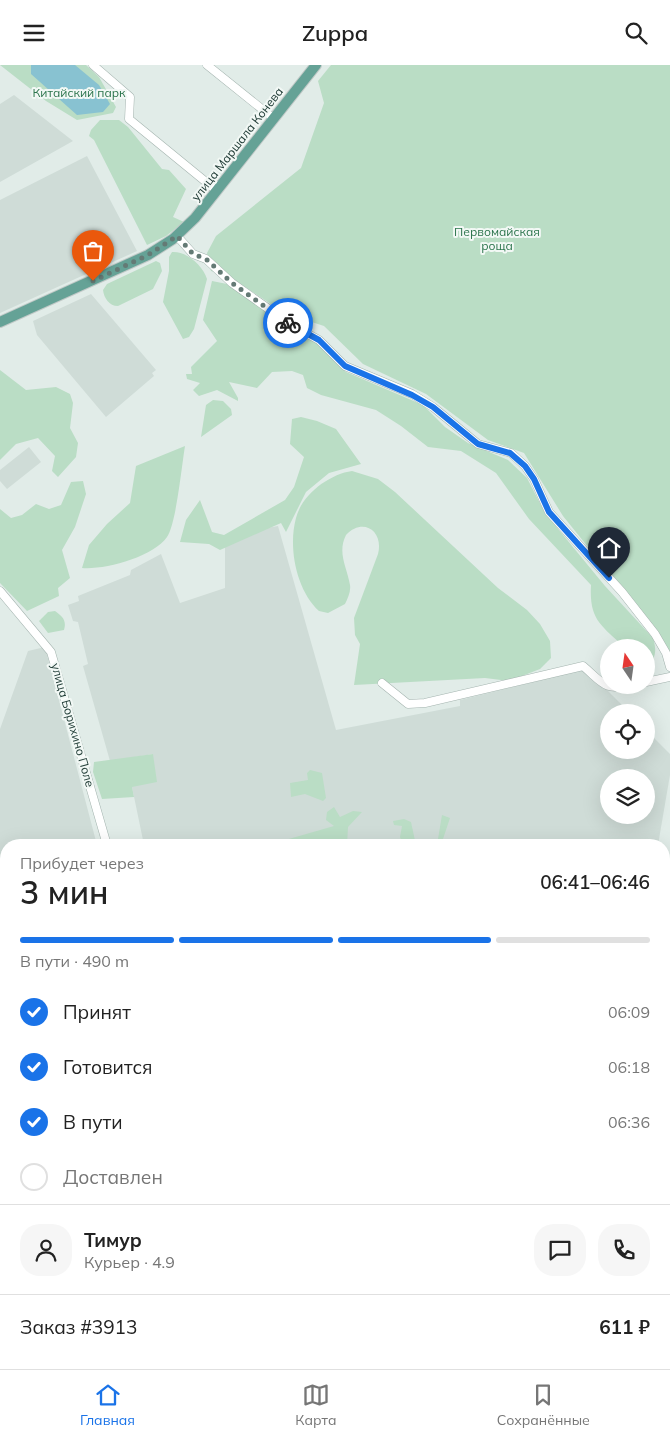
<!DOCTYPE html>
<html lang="ru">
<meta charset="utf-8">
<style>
:root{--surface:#fff;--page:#f6f6f6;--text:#222;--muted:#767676;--line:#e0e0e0;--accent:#1a73e8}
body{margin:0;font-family:Mulish,sans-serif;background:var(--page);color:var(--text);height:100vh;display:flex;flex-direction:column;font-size:19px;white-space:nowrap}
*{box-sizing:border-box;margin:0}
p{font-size:16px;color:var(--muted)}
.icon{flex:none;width:28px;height:28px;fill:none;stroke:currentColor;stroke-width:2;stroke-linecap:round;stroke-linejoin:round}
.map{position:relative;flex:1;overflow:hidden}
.details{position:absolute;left:0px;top:774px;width:670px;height:531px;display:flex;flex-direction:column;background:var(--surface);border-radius:20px 20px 0 0;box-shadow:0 5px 20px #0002}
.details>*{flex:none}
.needle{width:32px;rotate:347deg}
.tools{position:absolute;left:600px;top:574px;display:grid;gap:10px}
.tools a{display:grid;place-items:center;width:55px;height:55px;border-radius:50%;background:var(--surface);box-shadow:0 5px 20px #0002;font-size:25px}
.pin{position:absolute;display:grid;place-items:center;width:42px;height:42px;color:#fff;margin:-51px -21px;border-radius:50% 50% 50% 0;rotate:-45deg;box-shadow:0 0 5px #0007}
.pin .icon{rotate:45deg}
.courier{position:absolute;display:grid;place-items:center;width:50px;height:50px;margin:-25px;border:4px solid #1a73e8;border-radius:50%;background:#fff;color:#222;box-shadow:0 1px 6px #0007}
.summary em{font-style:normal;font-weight:600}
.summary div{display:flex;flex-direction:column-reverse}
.summary{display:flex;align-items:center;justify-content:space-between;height:85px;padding:0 20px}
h1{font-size:32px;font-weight:600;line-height:38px}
.bar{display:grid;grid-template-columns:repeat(4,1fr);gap:8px 5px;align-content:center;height:60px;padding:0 20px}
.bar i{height:6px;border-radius:4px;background:var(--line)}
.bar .on{background:var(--accent)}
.bar p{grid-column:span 4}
.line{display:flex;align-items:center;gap:12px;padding:0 20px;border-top:1px solid var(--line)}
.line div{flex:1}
.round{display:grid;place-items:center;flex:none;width:52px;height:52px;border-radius:20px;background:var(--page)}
ol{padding:0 20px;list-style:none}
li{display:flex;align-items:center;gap:15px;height:55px}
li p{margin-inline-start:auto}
li .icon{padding:5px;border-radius:50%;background:var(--accent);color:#fff;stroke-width:4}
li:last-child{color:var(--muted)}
li i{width:28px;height:28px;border:2px solid var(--line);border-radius:50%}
header{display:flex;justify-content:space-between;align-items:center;height:65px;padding:0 20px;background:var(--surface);font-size:22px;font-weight:600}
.tab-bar{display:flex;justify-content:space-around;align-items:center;height:70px;border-top:1px solid var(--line);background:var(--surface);font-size:14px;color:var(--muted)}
.tab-bar a{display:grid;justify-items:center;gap:2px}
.tab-bar .on{color:var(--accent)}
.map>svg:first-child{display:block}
.built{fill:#cfdcd7;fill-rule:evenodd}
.green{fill:#baddc5}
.water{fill:#88c2d1}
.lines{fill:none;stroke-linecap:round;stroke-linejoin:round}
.minor-casing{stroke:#a4b4af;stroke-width:9}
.major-casing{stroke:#c1c9c7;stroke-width:12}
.minor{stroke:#fff;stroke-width:8}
.major{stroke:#65a296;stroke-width:10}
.rail{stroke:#5c7872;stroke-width:2;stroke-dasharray:10 5;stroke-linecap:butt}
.done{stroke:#647a75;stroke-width:5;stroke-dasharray:0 9}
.route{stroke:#1a73e8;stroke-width:6}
.labels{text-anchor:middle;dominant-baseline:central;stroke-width:4;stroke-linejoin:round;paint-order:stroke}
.park-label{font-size:12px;fill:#2b744c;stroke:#f2f8f5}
.street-label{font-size:12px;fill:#213d37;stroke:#f2f8f5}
</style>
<header><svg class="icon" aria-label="menu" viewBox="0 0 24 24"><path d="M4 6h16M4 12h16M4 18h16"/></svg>Zuppa<svg class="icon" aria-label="search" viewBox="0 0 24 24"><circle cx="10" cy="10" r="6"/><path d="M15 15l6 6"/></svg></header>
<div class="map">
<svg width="670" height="1304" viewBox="0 0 670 1304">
<rect width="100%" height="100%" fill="#e1ece8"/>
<path class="built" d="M14,30L73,76L0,117V39Z
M87,91L137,186L0,248V135Z
M91,229L156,305L152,308L154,311L106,352L37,270L33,256Z
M29,382L41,397L7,424L0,416V405Z
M278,461L336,665L460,641V635L586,604L629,647L609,648V685H646V665L670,689V710L658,780H144L132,722L153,689L110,696L83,601L88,599L78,557L73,556L68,540L79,536L78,531L130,510L131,505L161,489L180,538L225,523V481L267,463ZM609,712H646V750H609Z
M45,582L97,780H6V983L0,984V664L28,586Z
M670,1071V1219L664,1218V1072Z"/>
<path class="green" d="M0,0H86L99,12L116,42L113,48L77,55L46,36Z
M331,0H670V595L663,575L563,451L524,388L488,375L426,329L363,299L324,261L284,248L229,211L211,206L207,188L216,171L301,103L324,38L318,16Z
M100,55H119L128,62L162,104L169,105L186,124L173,152L184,157L166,171L147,180L94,75L89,71L91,65Z
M172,187C187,186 203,201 207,214L194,264L189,272L183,274L163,237L169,206V192Z
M156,196L160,198L162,206L153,224L118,241C109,241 104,233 103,225L107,219Z
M212,216L227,219L298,269L318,278L346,307L423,340L445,362L468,378L508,395L527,413L545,448L605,521L653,573C657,586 656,594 646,603V582H624C601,560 589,555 591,520L529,454L496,408L461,386L428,382L401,361L376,345L321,330L307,323L303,310L292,306L272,307L257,323L229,317L238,333V336L217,325L199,331L193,325L200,318L187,314L186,309H192L191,302L217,276L203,255Z
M0,305L26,325L56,322L70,329L73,338L70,363L78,378L76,392L58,412L52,406L55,391L38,373L16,379L0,395Z
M213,335L223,336L231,344L232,350L201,372L206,340Z
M301,352L317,356L336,364L361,399L329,408L306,427L286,467L281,458L220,485L209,479L180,477L186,455L200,435L212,467L224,470L285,435L294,422L304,392L290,379L292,354Z
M185,381C182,399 176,460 167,472C153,492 105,505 82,503L89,480L107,459L130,438L136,401Z
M352,406L378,414L395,427L498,523L527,545L540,559L550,576L551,593L540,604L509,616L485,613L354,620L360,579L355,570L354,553L378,489C384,466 363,452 346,470C337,488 347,502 350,520C351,526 348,533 345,539L328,548L319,546C296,525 288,482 296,453C302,429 330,409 352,406Z
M83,416L86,429L75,462L62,485L70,513L58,523L59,531L27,546L0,518V444L11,453L22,450L36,439L49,444L61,440L71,417Z
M55,546C62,551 67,555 64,565L48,568L39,556L48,547Z
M153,689L157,717L132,722L134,732L102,734L93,707L94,697Z
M310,705L322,708L326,733L323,736L305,729L291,732L290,718L308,715L307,708Z
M334,742L340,752L353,746L362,747L348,762L347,780H268L334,761L326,755L327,747Z
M442,750L450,753L441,780H437Z
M404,754L411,757L416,780H403L400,772L402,761L394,760L393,756Z
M382,1299H481L467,1304H373Z"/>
<path class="water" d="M31,0H75L99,20L110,39L103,47L77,50L31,9Z"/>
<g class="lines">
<defs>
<path id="minor" d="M93,0L130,32L129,54L217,126
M207,0L273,53
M177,171L193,189L206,194L232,218L290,259L319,275L345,301L412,329L433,342L478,379L511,388L525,401L534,414L549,447L622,527L655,569L666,588L670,602
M0,526L51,587L107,780
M646,617L670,612
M382,618L408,639L425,638L583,601C603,618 604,626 631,620
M664,1003H670
M0,1087H6
M664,1298H670
M490,1304L510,1299"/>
<path id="major" d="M0,257L148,190L173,174L195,153L316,0"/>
</defs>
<use href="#minor" class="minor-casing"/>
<use href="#major" class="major-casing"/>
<use href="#minor" class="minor"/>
<use href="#major" class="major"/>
<path class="rail" d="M664,1175H670
M0,1181L6,1180
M0,1211L6,1212
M664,1279H670
M478,1304L495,1299"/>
</g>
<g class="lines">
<path class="done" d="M93,216L148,190L177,171L193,189L206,194L232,218L288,258"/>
<path class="route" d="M288,258L319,275L345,301L412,330L433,342L478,379L510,388L525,401L534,414L549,447L609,513"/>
</g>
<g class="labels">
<g class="park-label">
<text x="79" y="27">Китайский парк</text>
<text x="497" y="166">Первомайская<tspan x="497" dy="14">роща</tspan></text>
</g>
<g class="street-label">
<text transform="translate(237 79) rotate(-52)">улица Маршала Конева</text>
<text transform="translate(73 660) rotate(74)">улица Борихино Поле</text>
</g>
</g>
</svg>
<div class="tools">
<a><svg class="needle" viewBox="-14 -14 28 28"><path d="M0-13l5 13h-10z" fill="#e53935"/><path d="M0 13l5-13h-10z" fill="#767676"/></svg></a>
<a><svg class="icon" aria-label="locate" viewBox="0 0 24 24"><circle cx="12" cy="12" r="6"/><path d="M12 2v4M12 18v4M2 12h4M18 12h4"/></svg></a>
<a><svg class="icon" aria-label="layers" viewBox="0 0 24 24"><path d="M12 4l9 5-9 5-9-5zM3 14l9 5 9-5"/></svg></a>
</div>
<div class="pin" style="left:93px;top:216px;background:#ea580c"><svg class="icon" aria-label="bag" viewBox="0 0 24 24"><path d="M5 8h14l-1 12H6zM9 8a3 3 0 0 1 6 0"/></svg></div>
<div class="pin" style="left:609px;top:513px;background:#1f2937"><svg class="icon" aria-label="home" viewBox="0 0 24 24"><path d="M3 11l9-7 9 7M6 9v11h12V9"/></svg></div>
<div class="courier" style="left:288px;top:258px"><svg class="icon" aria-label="bike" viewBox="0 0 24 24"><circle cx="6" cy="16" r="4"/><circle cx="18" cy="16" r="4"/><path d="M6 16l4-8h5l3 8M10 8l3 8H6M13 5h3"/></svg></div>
<section class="details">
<div class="summary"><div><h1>3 мин</h1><p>Прибудет через</p></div><em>06:41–06:46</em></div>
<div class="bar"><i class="on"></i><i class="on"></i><i class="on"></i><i></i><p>В пути · 490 m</p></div>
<ol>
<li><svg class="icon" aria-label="check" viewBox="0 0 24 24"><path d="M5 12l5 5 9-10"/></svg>Принят<p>06:09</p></li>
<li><svg class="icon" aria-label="check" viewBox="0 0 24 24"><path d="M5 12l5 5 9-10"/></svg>Готовится<p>06:18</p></li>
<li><svg class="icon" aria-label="check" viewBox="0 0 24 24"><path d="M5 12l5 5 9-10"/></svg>В пути<p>06:36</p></li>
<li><i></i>Доставлен</li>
</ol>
<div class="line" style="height:90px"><a class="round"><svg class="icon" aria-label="person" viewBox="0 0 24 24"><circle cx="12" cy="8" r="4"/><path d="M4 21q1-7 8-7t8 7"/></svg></a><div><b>Тимур</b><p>Курьер · 4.9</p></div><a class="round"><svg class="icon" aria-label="chat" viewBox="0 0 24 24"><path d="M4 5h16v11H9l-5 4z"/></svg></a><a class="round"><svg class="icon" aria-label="phone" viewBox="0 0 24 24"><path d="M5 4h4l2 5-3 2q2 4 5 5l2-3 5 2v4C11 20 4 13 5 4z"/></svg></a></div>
<div class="line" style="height:65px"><div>Заказ #3913</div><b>611 ₽</b></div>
</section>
</div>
<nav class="tab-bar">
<a class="on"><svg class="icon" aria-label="home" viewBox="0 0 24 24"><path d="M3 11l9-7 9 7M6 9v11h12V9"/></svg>Главная</a>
<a><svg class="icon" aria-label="map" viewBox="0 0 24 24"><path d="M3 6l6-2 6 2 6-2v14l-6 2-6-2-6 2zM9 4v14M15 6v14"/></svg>Карта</a>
<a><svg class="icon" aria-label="saved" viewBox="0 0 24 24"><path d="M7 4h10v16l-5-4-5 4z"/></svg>Сохранённые</a>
</nav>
